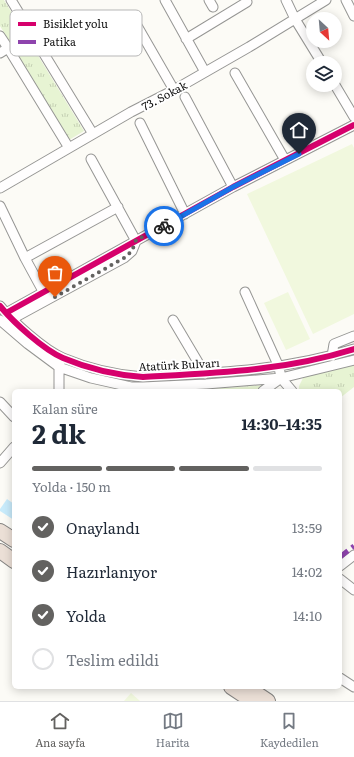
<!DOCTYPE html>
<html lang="tr">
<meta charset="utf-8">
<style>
:root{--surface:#fff;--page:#f2f2f3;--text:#1f2937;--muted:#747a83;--line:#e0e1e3;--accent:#636260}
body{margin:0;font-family:Literata,serif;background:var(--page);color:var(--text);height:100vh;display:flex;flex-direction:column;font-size:15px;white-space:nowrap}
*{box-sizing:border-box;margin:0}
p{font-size:13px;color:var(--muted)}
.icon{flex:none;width:22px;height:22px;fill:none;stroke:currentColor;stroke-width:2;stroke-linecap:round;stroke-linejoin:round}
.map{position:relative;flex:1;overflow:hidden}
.details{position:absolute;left:12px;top:389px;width:330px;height:300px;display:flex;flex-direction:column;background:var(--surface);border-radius:6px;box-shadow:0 2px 10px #0003}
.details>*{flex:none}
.needle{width:26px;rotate:154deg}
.buttons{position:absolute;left:306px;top:12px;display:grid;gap:8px}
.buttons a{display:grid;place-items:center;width:36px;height:36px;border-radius:50%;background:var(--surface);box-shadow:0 2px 10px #0003;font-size:20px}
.pin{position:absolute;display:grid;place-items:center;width:34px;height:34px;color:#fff;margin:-41px -17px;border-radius:50% 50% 50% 0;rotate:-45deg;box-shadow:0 0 4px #0007}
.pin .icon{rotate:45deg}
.courier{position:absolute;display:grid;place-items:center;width:40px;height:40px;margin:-20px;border:3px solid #1a73e8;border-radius:50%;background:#fff;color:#222;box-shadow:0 1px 5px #0007}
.overview em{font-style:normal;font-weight:700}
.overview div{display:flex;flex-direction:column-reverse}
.overview{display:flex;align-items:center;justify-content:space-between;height:68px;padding:0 20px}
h1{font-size:26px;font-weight:700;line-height:30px}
.bar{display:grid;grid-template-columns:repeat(4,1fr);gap:6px 4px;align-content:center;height:48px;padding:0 20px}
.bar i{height:5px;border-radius:3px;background:var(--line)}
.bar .active{background:var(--accent)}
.bar p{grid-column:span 4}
ol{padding:0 20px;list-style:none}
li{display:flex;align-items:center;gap:12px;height:44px}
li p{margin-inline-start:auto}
li .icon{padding:4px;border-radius:50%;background:var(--accent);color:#fff;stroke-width:4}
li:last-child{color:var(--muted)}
li i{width:22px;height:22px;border:2px solid var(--line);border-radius:50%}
.dock{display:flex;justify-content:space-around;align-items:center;height:56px;border-top:1px solid var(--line);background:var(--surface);font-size:11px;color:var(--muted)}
.dock a{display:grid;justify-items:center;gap:2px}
.dock .active{color:var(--accent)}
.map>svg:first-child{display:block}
.grass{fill:url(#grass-tufts)}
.pitch{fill:#f1f8de}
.water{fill:#c8ebfb}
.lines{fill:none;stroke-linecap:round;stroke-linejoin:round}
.minor-casing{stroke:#969694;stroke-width:11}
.highway-casing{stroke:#848381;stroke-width:16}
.minor{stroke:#fffefe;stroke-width:9}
.highway{stroke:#ebdfd6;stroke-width:14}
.quiet{stroke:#8e44ad;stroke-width:5;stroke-dasharray:10 5;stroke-linecap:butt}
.cycleway-casing{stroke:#fff;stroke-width:8}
.cycleway{stroke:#d6006c;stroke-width:6}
.done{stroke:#636260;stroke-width:4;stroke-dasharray:0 7.2}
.route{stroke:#1a73e8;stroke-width:5}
.labels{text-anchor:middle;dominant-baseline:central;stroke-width:4;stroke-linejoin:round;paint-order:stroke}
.street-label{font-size:11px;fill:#101010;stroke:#fff}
.key{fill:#fff;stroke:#b7b7b7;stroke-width:1}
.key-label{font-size:11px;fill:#101010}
</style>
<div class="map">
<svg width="354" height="701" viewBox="0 0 354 701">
<defs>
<pattern id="grass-tufts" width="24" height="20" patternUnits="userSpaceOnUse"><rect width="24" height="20" fill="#e7f4d3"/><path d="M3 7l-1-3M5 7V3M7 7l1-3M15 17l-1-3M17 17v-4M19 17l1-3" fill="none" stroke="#c5d0b4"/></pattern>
</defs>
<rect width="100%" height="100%" fill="#fcfbf6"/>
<path class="grass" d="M0,0H4L84,131L69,140L0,26Z
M354,362V387L340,398V391H299V386L303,378Z
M265,385L258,391H180Z"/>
<path class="pitch" d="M352,144L354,148V314L313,334L247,194Z
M288,292L310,339L286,350L264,303Z
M131,693L140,701H124Z"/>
<path class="water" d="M7,499L14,504V520L0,511V509Z"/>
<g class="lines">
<defs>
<path id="minor" d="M11,0L93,134
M165,0L205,72
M209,0L213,7
M286,0L295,19L322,63
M346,0L354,16
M136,24L174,90
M0,36L8,48
M186,39L247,2
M0,53L8,48L69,148
M235,73L285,160
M335,85L354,117
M185,97L233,187
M140,123L185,214
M0,188L131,112L174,90L249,47L326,0
M0,206L25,258L118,207
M25,258L44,293
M245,292L279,367L281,378L292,391
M0,306C13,322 44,350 63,358C89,369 116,375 143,377C216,373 284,371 354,349
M6,313L233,187L354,125
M12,319L124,258L132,251L136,241L91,159
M0,320L28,344L59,367L91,378L131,387H143L206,384L281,378L354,360
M173,320L205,374
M332,356L334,344L354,336
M59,391V367L60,363
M263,391L281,378
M0,402L14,417
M0,463L14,447
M340,566L354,555
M340,579L354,590
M340,678L354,687"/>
<path id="highway" d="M0,531L14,540
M0,551L14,561
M231,687L252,701
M247,687L268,701"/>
</defs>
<use href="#minor" class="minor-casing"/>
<use href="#highway" class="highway-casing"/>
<use href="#minor" class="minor"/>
<use href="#highway" class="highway"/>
<path class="quiet" d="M340,557L354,546"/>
<defs>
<path id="cycleway" d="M0,306C13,322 44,350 63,358C89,369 116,375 143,377C216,373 284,371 354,349
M6,313L233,187L354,125"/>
</defs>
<use href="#cycleway" class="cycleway-casing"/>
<use href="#cycleway" class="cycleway"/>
</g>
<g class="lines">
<path class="done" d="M55,297L124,258L132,251L136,240L164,226"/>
<path class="route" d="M164,226L233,187L299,154"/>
</g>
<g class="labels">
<g class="street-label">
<text transform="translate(164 95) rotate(-28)">73. Sokak</text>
<text transform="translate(179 364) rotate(-3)">Atatürk Bulvarı</text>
</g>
</g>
<rect x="10" y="10" width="132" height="46" rx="6" class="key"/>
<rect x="18" y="22" width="18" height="4" fill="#d6006c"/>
<rect x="18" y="40" width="18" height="4" fill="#8e44ad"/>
<g class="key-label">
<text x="43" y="28">Bisiklet yolu</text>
<text x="43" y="46">Patika</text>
</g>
</svg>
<div class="buttons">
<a><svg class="needle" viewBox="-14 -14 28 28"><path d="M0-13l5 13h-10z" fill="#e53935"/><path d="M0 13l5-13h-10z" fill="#747a83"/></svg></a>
<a><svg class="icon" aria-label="layers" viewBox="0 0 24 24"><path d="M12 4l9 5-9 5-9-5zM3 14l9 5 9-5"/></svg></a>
</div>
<div class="pin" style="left:55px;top:297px;background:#ea580c"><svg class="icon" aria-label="bag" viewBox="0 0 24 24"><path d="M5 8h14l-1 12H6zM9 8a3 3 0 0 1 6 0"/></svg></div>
<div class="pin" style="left:299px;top:154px;background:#1f2937"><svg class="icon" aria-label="home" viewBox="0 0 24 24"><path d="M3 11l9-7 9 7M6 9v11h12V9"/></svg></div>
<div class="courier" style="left:164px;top:226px"><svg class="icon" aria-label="bike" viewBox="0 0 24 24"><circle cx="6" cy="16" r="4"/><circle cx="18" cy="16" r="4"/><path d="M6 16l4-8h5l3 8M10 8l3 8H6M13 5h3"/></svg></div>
<section class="details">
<div class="overview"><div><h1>2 dk</h1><p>Kalan süre</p></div><em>14:30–14:35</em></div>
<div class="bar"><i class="active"></i><i class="active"></i><i class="active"></i><i></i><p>Yolda · 150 m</p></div>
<ol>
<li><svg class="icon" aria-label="check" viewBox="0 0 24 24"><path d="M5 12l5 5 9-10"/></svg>Onaylandı<p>13:59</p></li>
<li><svg class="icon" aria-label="check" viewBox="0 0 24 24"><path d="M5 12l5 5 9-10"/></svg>Hazırlanıyor<p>14:02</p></li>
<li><svg class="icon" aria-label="check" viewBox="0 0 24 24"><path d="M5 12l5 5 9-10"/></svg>Yolda<p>14:10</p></li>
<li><i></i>Teslim edildi</li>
</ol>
</section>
</div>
<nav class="dock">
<a class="active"><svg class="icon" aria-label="home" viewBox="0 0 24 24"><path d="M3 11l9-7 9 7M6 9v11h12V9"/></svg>Ana sayfa</a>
<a><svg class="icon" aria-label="map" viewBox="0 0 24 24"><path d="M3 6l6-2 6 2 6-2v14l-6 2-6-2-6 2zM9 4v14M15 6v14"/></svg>Harita</a>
<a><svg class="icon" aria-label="saved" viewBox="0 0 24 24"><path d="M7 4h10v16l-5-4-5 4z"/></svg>Kaydedilen</a>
</nav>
